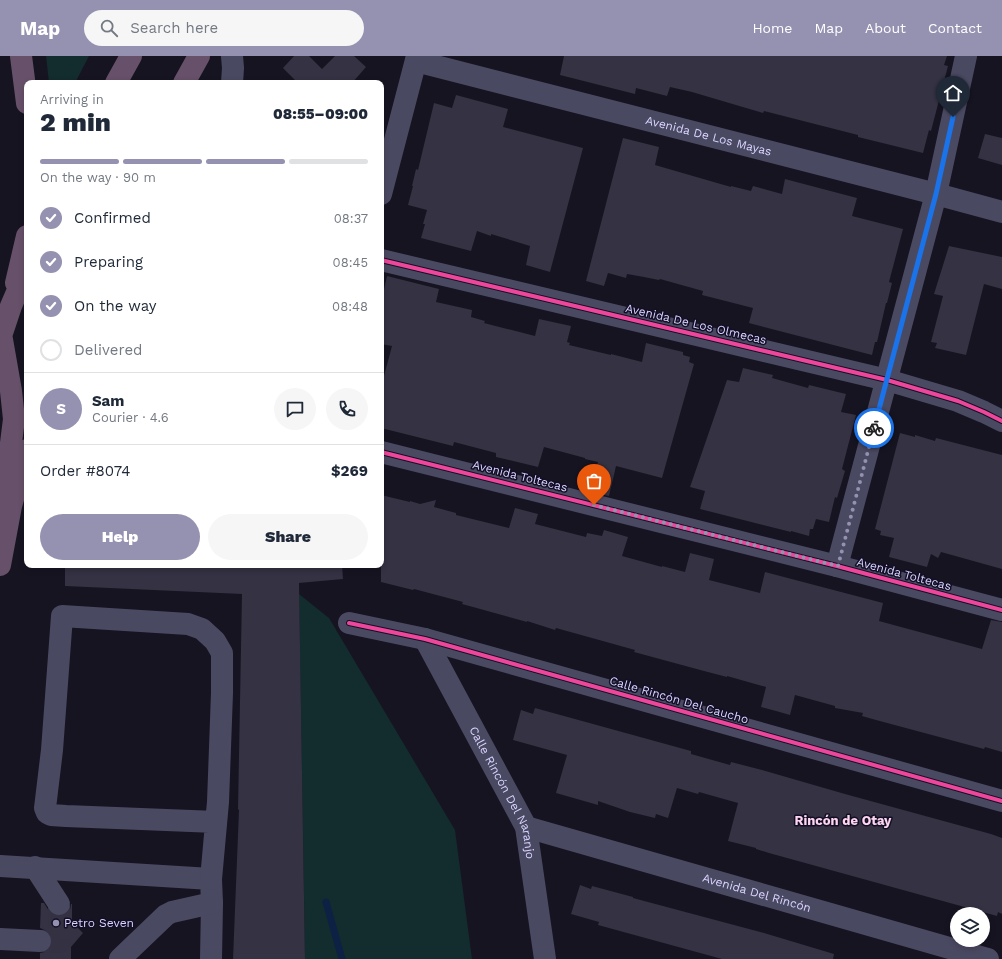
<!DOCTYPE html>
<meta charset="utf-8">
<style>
:root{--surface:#fff;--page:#f6f6f7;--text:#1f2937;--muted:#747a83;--line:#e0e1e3;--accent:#9591b1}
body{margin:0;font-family:"Work Sans",sans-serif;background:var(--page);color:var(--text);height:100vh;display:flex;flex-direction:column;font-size:15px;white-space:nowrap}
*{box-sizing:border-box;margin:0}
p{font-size:13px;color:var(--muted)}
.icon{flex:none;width:22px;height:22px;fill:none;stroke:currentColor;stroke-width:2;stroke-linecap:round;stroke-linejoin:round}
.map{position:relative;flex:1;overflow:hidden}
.sheet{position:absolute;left:24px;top:24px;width:360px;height:488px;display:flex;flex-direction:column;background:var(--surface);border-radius:8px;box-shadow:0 2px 6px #0003}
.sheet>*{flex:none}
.controls{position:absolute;left:950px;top:851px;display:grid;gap:8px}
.controls a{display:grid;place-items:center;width:40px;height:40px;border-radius:50%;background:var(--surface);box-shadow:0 2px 6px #0003;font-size:20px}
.pin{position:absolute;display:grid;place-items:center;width:34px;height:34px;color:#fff;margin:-41px -17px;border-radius:50% 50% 50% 0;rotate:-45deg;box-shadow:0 0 4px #0007}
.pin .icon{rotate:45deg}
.courier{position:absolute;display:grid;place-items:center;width:40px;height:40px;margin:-20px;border:3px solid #1a73e8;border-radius:50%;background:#fff;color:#222;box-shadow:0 1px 5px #0007}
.headline em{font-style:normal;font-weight:800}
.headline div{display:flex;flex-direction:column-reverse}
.headline{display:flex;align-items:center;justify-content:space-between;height:68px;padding:0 16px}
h1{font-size:26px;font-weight:800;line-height:30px}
.bar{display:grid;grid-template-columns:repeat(4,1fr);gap:6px 4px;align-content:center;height:48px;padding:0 16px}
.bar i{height:5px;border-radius:3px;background:var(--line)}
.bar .on{background:var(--accent)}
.bar p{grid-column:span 4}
.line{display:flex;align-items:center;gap:10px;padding:0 16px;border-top:1px solid var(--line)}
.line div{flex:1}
.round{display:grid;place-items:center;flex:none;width:42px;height:42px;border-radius:21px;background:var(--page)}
ol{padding:0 16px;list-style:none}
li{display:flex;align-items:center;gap:12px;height:44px}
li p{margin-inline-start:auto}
li .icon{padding:4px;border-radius:50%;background:var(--accent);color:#fff;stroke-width:4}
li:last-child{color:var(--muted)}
li i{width:22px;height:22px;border:2px solid var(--line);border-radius:50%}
.action{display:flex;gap:8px;margin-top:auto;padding:8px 16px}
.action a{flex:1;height:46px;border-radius:24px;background:var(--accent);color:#fff;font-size:16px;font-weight:800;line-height:46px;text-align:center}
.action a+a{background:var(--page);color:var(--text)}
header{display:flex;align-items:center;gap:24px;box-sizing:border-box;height:56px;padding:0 20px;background:var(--accent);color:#fff}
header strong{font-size:19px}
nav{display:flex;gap:22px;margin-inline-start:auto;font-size:14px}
.search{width:280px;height:36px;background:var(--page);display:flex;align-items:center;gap:10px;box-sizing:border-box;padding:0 14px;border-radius:22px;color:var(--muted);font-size:15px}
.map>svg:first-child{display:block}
.green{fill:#132c2d}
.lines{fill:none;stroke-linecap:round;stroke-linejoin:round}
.stream{stroke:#0d2144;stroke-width:7}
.building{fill:#343243}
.minor-tunnel{stroke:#333142;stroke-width:22;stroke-dasharray:22 11;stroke-linecap:butt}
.minor{stroke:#4a4962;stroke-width:22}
.highway{stroke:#67516a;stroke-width:22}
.cycleway-casing{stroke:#130f26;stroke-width:6}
.cycleway{stroke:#ed469a;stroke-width:4}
.done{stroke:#9591b1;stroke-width:4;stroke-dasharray:0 7.2}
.route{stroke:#1a73e8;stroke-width:5}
.poi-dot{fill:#9591b1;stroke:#130f26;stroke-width:1.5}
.labels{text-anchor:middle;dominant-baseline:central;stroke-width:3;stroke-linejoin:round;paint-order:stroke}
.street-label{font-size:12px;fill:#d9d4ff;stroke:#130f26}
.poi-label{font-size:12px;fill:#d9d4ff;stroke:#130f26;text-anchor:start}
.neighbourhood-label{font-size:13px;font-weight:bold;fill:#ffd6f0;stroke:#130f26}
</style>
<header>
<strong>Map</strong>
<div class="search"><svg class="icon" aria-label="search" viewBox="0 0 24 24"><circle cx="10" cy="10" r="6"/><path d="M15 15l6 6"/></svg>Search here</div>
<nav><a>Home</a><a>Map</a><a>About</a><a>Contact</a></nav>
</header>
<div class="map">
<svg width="1002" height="903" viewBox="0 0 1002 903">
<rect width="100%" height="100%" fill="#161421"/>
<path class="green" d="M46,0H89L75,27H49Z
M299,538L329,562L455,774L472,903H305Z"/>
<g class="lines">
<path class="stream" d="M326,846L342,903"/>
</g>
<path class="building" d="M294,0H309L322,13L335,0H354L366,11L352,27H298L283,12Z
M564,0H947L944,9L948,10L931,75L929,74L923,97L858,81V79L764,55L763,57L692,36L670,31L667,40L636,32L635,38L560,19Z
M456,39L508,53L503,71L583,92L550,216L526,209L530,190L491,178V180L477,175L471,195L421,182L425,168H423L427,154L408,149L413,130H412L416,113L418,114L434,47L452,52Z
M985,78L1002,82V109L978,102Z
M623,82L659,91L655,109L731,131V130L751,135L753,130L782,138L785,123L857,142L852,160L903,173L889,226L892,227L887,247H886L877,286H875L872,299L749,267L753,252L702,239L703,235L660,223L659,224L644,221L627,218L626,222L608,217L604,230L586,225Z
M949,190L1002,201V233L984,228L966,299L935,292L937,287L931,286L943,240L934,238Z
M387,220L439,233L436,246L472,254L471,261L485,265L484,267L535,280L539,263L571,270L567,286L570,287L569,289L611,299V298L642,306L646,287L683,296V299L690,301L689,306L694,308L662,422L616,410L609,440L591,436L598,406L585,403V402L544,391L538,411L496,401V397L454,386L453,390L381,372V331L392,290L381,288V247Z
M743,312L773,319L772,322L808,332L809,329L846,338L841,356L856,359L842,413L845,415L837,442L835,441L829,466L816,463L813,473H810L809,480L791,475V476L700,453L705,435L690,431L727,324L739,326Z
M900,377L915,381V379L935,385L936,382L1002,399V513L941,496L938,502L931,498L927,511L889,501L894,482L880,479L881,475L875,473Z
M381,439L410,446V445L420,448L436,444L434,451L456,457V459L509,472L515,452L538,458L535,468L586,481L587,477L602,480L604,474L628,481L622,500L662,511V510L685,516L690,497L714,503L709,524L760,537L765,516L883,547L879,565L982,593L991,564L1002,566V696L985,691L984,693L876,664L862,660L863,657L835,652V650L795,639L790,659L776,655L761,651L766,631L727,620V621L704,615L634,596L635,594L556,572L555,574L527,565V566L473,551L462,548L463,546L414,533L413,534L381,526Z
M65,509H342L343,523L299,527L305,903H233L239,754L238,753L242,538L65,530Z
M535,652L691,695V698L730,709L731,706L762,714L845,738L991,778L1002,782V858L998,856L997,860L769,797L756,793V792L728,785L738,747L699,736L698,738L677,732L668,762L656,758L655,762L630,756L598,745V749L556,737L567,699L513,684L521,654L533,658Z
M580,829L591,833L592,830L633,841V842L764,877L834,898L833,903H722L598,869L599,866L571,858Z
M41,847H44L49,855L53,859L59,860L66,858L70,854L71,848H72V866L83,877L71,891V903H40V897L45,896L50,892L52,885L51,880L47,875L40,872Z"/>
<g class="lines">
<path class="minor-tunnel" d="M40,885L59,886V848"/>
<g class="minor">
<path id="s1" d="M416,5L936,138L1002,156"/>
<path d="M232,27L233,12L232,0"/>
<path d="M381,138L417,0"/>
<path d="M381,204L887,324L958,345L984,356L1002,365"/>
<path d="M381,396L837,510L1002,554"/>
<path d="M837,510L936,138L966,0"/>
<path d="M349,567L425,583L1002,745"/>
<path id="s2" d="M425,583L526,771L545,903"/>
<path id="s3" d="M526,771L988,903"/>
<path d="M0,810L211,823L212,847L211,903"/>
<path d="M35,811L59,848"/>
<path d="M211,823L218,746L222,637V597L215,585L202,573L188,568L62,560L52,694L45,752L47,757L51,759L66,760L216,766"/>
<path d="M0,883L40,885"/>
<path d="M120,903L166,859L172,856L212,847"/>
</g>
<path class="highway" d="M21,0L27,47
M116,27L131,0
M184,27L199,0
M16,227L27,180
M0,283L11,250L27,213
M0,443L11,387L14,363L11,335L1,278
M0,509L11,450L27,394"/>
<defs>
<path id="cycleway" d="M381,204L887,324L958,345L984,356L1002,365
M381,396L837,510L1002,554
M349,567L425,583L1002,745"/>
</defs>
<use href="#cycleway" class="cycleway-casing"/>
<use href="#cycleway" class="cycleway"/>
</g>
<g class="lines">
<path class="done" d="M594,449L838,510L874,372"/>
<path class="route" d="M874,372L936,138L953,61"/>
</g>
<circle class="poi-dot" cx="56" cy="867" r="4"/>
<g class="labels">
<g class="street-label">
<text stroke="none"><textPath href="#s1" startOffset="302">Avenida De Los Mayas</textPath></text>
<text transform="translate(696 268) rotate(13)">Avenida De Los Olmecas</text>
<text transform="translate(520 420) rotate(14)">Avenida Toltecas</text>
<text transform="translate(904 518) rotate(15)">Avenida Toltecas</text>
<text transform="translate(679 644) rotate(16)">Calle Rincón Del Caucho</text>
<text stroke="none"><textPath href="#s2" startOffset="173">Calle Rincón Del Naranjo</textPath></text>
<text stroke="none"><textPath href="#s3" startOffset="240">Avenida Del Rincón</textPath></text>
</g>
<g class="poi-label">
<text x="64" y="867">Petro Seven</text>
</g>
<g class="neighbourhood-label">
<text x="843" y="764">Rincón de Otay</text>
</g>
</g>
</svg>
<div class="controls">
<a><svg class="icon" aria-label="layers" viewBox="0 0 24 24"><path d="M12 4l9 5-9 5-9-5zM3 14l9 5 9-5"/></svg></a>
</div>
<div class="pin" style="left:594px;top:449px;background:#ea580c"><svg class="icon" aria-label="bag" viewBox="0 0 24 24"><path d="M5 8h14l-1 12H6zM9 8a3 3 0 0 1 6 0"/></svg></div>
<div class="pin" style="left:953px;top:61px;background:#1f2937"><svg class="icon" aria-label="home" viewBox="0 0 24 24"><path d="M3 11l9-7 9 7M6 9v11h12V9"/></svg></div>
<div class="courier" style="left:874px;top:372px"><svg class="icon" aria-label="bike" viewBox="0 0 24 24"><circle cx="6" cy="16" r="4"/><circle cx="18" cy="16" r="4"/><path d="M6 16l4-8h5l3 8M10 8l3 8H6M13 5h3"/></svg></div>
<section class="sheet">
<div class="headline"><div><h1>2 min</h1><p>Arriving in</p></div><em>08:55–09:00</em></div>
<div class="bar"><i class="on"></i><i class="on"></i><i class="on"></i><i></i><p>On the way · 90 m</p></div>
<ol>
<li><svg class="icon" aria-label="check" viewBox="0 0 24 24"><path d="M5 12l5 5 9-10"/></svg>Confirmed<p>08:37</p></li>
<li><svg class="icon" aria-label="check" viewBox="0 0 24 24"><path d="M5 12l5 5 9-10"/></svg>Preparing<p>08:45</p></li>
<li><svg class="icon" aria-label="check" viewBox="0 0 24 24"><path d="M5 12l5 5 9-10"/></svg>On the way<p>08:48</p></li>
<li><i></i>Delivered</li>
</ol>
<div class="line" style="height:72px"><b class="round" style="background:var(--accent);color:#fff">S</b><div><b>Sam</b><p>Courier · 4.6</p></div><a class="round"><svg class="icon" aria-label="chat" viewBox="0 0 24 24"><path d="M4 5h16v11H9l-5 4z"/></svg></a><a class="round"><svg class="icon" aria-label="phone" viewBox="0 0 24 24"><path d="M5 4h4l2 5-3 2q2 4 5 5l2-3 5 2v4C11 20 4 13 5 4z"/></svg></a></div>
<div class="line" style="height:52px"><div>Order #8074</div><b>$269</b></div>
<div class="action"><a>Help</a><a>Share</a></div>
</section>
</div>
